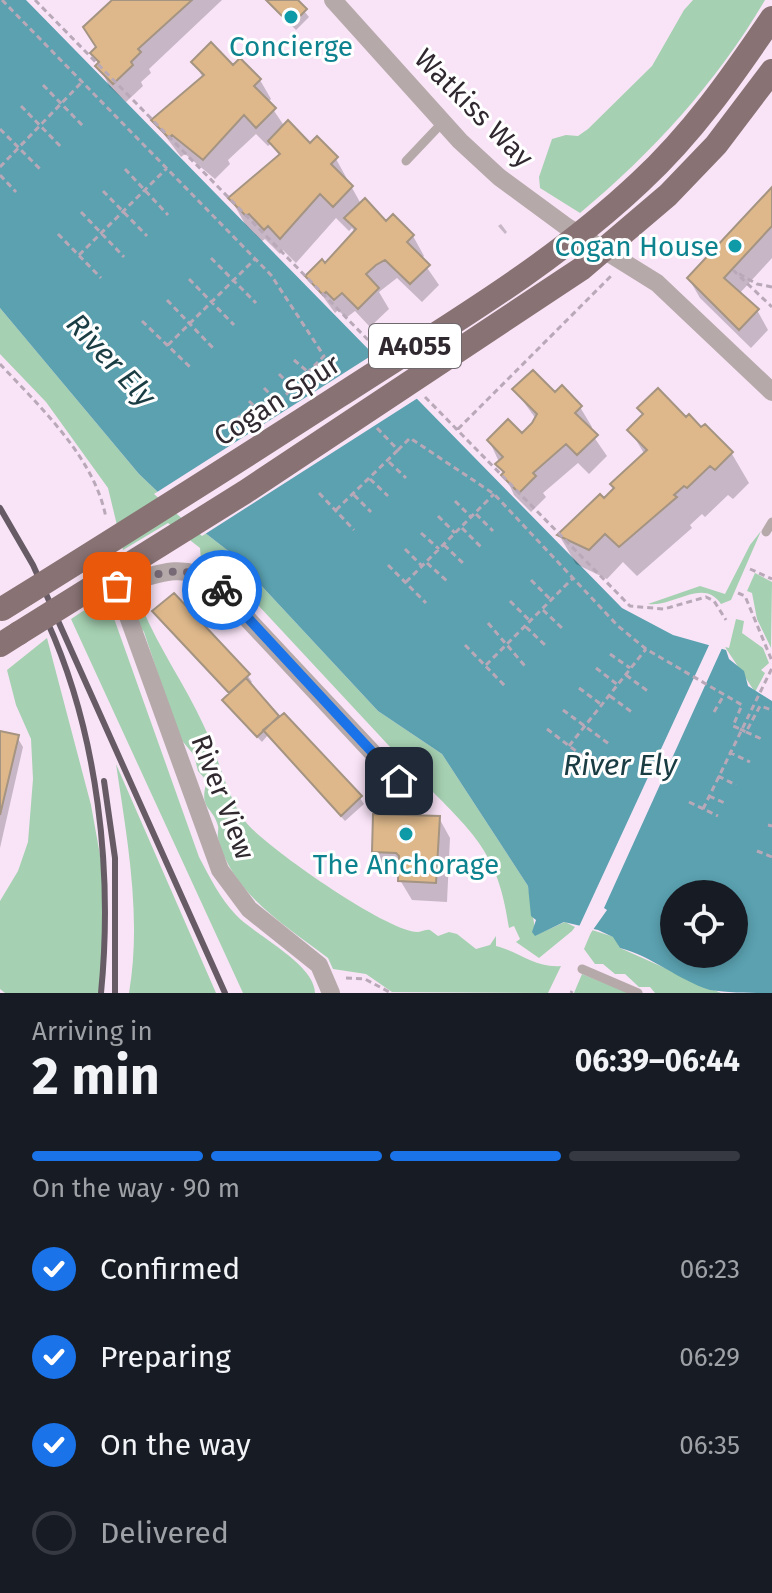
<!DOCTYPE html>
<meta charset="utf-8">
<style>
:root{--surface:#171b24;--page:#242831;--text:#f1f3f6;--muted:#9ea1a6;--line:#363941;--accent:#1a73e8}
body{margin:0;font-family:"Fira Sans",sans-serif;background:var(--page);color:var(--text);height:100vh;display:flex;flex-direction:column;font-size:30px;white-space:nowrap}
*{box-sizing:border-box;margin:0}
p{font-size:26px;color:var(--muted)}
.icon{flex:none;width:44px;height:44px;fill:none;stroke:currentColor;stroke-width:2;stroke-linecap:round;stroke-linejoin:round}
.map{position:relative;height:993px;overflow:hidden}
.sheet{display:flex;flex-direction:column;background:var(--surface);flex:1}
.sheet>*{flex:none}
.tools{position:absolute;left:660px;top:880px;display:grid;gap:16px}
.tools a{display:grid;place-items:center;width:88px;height:88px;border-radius:50%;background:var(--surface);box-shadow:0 4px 12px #0003;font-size:40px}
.pin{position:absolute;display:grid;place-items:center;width:68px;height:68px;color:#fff;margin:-34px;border-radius:16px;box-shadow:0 4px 12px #0006}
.courier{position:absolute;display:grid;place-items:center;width:80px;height:80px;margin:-40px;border:6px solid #1a73e8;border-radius:50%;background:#fff;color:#222;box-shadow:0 2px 10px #0007}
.overview em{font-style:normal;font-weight:700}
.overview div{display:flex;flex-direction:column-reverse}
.overview{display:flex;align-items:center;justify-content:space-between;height:136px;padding:0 32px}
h1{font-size:52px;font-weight:700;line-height:60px}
.bar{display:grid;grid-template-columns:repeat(4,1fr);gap:12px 8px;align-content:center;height:96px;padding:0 32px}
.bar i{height:10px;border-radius:6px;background:var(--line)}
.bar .current{background:var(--accent)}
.bar p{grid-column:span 4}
ol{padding:0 32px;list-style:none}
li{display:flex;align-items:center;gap:24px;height:88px}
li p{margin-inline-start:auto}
li .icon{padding:8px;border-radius:50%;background:var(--accent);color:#fff;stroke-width:4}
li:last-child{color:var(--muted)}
li i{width:44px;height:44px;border:4px solid var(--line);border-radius:50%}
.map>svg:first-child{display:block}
.green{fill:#a5d0b1}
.water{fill:#5ba1b0;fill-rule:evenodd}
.pier{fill:#f9e4f7}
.shadow{fill:#0003}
.building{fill:#deb88b;stroke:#a49481;stroke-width:2}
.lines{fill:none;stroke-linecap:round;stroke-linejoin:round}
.path{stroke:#b9a9b8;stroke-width:3;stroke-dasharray:6 4;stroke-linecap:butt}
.lane{stroke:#b6a9aa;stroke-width:9}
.street{stroke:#b6a9aa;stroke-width:18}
.primary{stroke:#897273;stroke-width:24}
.rail{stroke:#675c66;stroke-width:6}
.primary-bridge{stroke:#897273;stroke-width:24}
.done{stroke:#776a76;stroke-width:8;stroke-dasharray:0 14.4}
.route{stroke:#1a73e8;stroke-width:10}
.culture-dot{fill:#0f9aa8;stroke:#fff;stroke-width:3}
.labels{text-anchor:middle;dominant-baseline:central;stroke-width:6;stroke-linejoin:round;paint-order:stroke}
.shield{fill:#fff;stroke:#6f696e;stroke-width:2}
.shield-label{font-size:26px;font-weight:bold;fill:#312930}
.culture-label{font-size:28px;fill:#0d838f;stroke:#fff}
.street-label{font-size:28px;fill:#312930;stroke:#fff}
.water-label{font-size:30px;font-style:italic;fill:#1a3c43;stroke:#fff}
</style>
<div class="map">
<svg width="772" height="993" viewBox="0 0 772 993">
<rect width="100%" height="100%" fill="#f9e4f7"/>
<path class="green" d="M693,0H765C717,82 653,152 580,213L540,188L539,177L552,139L566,135L578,136L588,129L652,66L684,10Z
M0,308L139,474L182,515L231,553L378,711L442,754L528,886L536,935L565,922L575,927L572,931L539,958L516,942L520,939L514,926L509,928C499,858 478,837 430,789L433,785L423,776L419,778L229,574L201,559L200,548L168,523L123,550L108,488L46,402L0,354Z
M761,531L731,600L721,604C703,577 673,608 648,604L700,586L725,594L750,545Z
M755,573L772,582L771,648L757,619L752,593L747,591Z
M106,596L199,857C210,878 220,898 236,915C256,936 315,964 315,993H243L71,619Z
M143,610C160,650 185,685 203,724C217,752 226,794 244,820C262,845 389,933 418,932C422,932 426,929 430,930L438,936L449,932L457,934L476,949L490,945L496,936V946C520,952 534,968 561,966L548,993L392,992L366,974L333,969L328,958C285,925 232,894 218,838C217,834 219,830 218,826C213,806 198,810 207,781L198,771L194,755L179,737L144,632L137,623Z
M736,619L744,621L742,633L763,648L769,663L761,670L765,673L755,692L725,647L729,648Z
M47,638L91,805L107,894L99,993H5L0,989V901L18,871L28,842L33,779L31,739L16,705L7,670Z
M116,764L216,993H129C142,918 127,838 116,764Z
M592,930L614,937L620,948L721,993H655L650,987H639L625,974H615L603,964H595L584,949Z
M582,974L629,993H574Z"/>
<path class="water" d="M0,0H26L622,608L673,635L726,650L729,659L744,671L748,686L772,701V993C752,993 729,993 710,990C678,980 652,956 620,948L613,937L598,930L564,922L535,936L532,932L536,920L531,916L528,886L442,754L378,711L231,553L182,515L139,474L0,308ZM674,894H734V954H674Z"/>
<path class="pier" d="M377,352L421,396L202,536L154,494Z
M710,643L723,646L604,908L607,910L590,934L577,931Z"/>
<path class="shadow" d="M115,0H222L149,69L151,73L141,82L143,86L126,102L109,86L93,53Z
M266,0H295L309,17L296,30Z
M194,62L233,67L260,80L271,99L268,102L285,127L310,146L336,159L361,204L386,224L394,217L413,236L424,256L421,259L439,285L422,302L397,278L379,292L389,309L370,327L355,311L346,318L338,310L335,313L308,276L325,266L355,233L352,228L349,231L336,218L296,263L283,250L280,254L265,239L262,241L245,224L231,199L280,157L272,143L268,146L256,134L228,160L230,164L215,179L185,154L181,157L154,121L203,78Z
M772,190V258L739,294L757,310L768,330L751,348L700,298L689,279Z
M501,224L507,232L505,234L498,226Z
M515,390L555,395L580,407L592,427L589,430L607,456L589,474L578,463L543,493L546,497L531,512L514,495L489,440L522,436L536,419Z
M639,409L686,420L701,430L705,427L732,454L749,483L733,499L728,495L705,517L702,514L690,525L692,528L637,576L623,562L607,579L576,564L559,535L604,500L645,455L630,430L644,416Z
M174,595L248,676L252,682L249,685L279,718L360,798L364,804L345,821L268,735L262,742L228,707L230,695L158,618L155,612Z
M0,733L17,737L23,747L0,848Z
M439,818L450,838L447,902L412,900L400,880L401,872L385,871L374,851Z"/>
<path class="building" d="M112,0H192L138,49L141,52L131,62L133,65L113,84L95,66L99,62L90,53L96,47L83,27Z
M266,0H298L307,9L291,25Z
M211,42L233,65L240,58L261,79L254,86L276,108L256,128L244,115L203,160L172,135L169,138L151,120L204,75L191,62Z
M288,120L310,143L317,136L338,157L331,164L353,186L333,207L320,194L280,239L268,226L264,230L249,214L246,216L228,198L280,154L268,141Z
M772,187V226L724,278L759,309L739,330L687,278Z
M365,198L386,221L393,214L414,235L407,242L430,265L410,284L385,260L376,265L366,274L379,288L358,309L342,293L334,300L326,292L323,295L305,276L322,259L325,263L356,229L344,218Z
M533,370L555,392L562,385L582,406L575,413L598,435L577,455L566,444L533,473L536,476L519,493L501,475L504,472L495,464L503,457L487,440L508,419L522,433L532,423L537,414L512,389Z
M658,388L686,417L689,414L701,427L705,424L733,452L715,470L710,466L687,488L684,486L674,495L677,497L619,547L605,534L589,550L557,535L600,494L604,498L614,488L610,484L647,450L627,430L643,414L637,408Z
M174,593L250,674L229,693L152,611Z
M246,678L279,716L257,737L222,700Z
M284,713L362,796L341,816L263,730Z
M0,731L19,735L0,815Z
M373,814L440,816L436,883L398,881L399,856L396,853L372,852Z"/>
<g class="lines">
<path class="path" d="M2,0L271,275L324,356L316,364L328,376
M35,0L374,346
M43,85L83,126
M21,106L62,148
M0,129L40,169
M0,167L81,83
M125,169L168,215
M0,175L16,192
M103,191L147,236
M81,212L124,257
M58,234L101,278
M79,255L167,168
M211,258L256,303
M189,279L234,325
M772,287L757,284L734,271L772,307
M167,300L213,348
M142,321L190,367
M168,345L255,259
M294,360L308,372
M0,364C40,407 95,458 106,518
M279,374L293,388
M300,380L311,390
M264,388L279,403
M425,397L630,606L664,609L706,597L714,601L726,620
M249,401L266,418
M238,416L249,428
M265,416L316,364
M377,428L398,450L410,438L494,494L618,626L646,649L742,705L733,726L740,729
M458,429L611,276
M389,462L406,478
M370,479L388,496
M319,493L354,530
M354,495L371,512
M455,501L471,517
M336,510L398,450
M476,514L493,531
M438,516L455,533
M462,528L482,548
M421,533L439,549
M444,545L465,565
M405,549L422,566
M427,563L448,582
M388,565L426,603
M750,569L772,579
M531,580L551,600
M406,582L494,494
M738,593L745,596L772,661
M510,601L530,621
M543,610L563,629
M488,623L525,666
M526,627L546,646
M465,645L505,686
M610,654L630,668
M486,665L572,579
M596,668L618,685
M626,675L649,692
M579,688L602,705
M610,696L633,713
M563,710L609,744
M714,712L724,695
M547,729L593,764
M740,729L746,732L760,706L772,710
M746,732L764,740
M569,746L646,649
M729,752L750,762
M718,776L736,785
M709,796L727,804
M689,802L718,816
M703,809L772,668
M768,825L772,826
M757,851L772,857
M346,978L365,979L391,993
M571,993L572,991"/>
<path class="lane" d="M406,161L443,122
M766,532L772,522
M582,969L638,993"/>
<path class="street" d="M333,0L460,141L499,177L567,227L657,283L772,392
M331,993L319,965L249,909L220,870L117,586C153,576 181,560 214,583L399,781"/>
<path class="primary" d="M0,645L19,633"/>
<path class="rail" d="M0,508L33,565L225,993
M47,621C98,733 113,871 101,993
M104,781L115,858V993"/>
<path class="primary-bridge" d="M2,609C115,539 227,468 339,396C442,329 550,267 640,182C692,134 732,77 772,18
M19,633L245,492L581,269L668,195L716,145L772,71"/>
</g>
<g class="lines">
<path class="done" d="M117,586C158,575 186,558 222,590"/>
<path class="route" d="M222,590L399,781"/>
</g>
<g class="culture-dot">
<circle cx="291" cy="17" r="8"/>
<circle cx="735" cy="246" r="8"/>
<circle cx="406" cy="834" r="8"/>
</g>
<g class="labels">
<rect class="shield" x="369" y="324" width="92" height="44" rx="6"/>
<g class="shield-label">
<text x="415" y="346">A4055</text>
</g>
<g class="culture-label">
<text x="291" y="46">Concierge</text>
<text x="719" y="246" text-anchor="end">Cogan House</text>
<text x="406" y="864">The Anchorage</text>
</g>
<g class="street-label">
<text transform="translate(474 108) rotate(45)">Watkiss Way</text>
<text transform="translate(277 400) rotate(-33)">Cogan Spur</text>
<text transform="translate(223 797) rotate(69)">River View</text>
</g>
<g class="water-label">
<text transform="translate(111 360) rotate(47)">River Ely</text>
<text x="620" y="765">River Ely</text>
</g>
</g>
</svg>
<div class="tools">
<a><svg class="icon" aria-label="locate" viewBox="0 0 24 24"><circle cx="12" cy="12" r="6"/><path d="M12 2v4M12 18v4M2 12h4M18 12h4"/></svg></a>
</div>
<div class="pin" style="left:117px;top:586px;background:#ea580c"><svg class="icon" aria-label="bag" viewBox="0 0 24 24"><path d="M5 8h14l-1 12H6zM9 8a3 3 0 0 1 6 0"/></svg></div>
<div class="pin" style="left:399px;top:781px;background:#1f2937"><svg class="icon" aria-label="home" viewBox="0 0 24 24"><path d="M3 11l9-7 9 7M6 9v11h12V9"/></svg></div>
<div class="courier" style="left:222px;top:590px"><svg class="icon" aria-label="bike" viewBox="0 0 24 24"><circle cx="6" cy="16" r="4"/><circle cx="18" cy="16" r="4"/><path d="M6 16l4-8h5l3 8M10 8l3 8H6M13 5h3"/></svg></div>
</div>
<section class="sheet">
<div class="overview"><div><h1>2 min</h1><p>Arriving in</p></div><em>06:39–06:44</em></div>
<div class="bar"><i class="current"></i><i class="current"></i><i class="current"></i><i></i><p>On the way · 90 m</p></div>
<ol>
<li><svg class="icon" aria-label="check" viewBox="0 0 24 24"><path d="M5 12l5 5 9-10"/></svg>Confirmed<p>06:23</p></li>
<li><svg class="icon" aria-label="check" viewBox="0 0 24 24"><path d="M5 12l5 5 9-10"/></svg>Preparing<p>06:29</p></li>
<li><svg class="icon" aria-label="check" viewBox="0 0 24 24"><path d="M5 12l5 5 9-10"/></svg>On the way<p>06:35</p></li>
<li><i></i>Delivered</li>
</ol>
</section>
